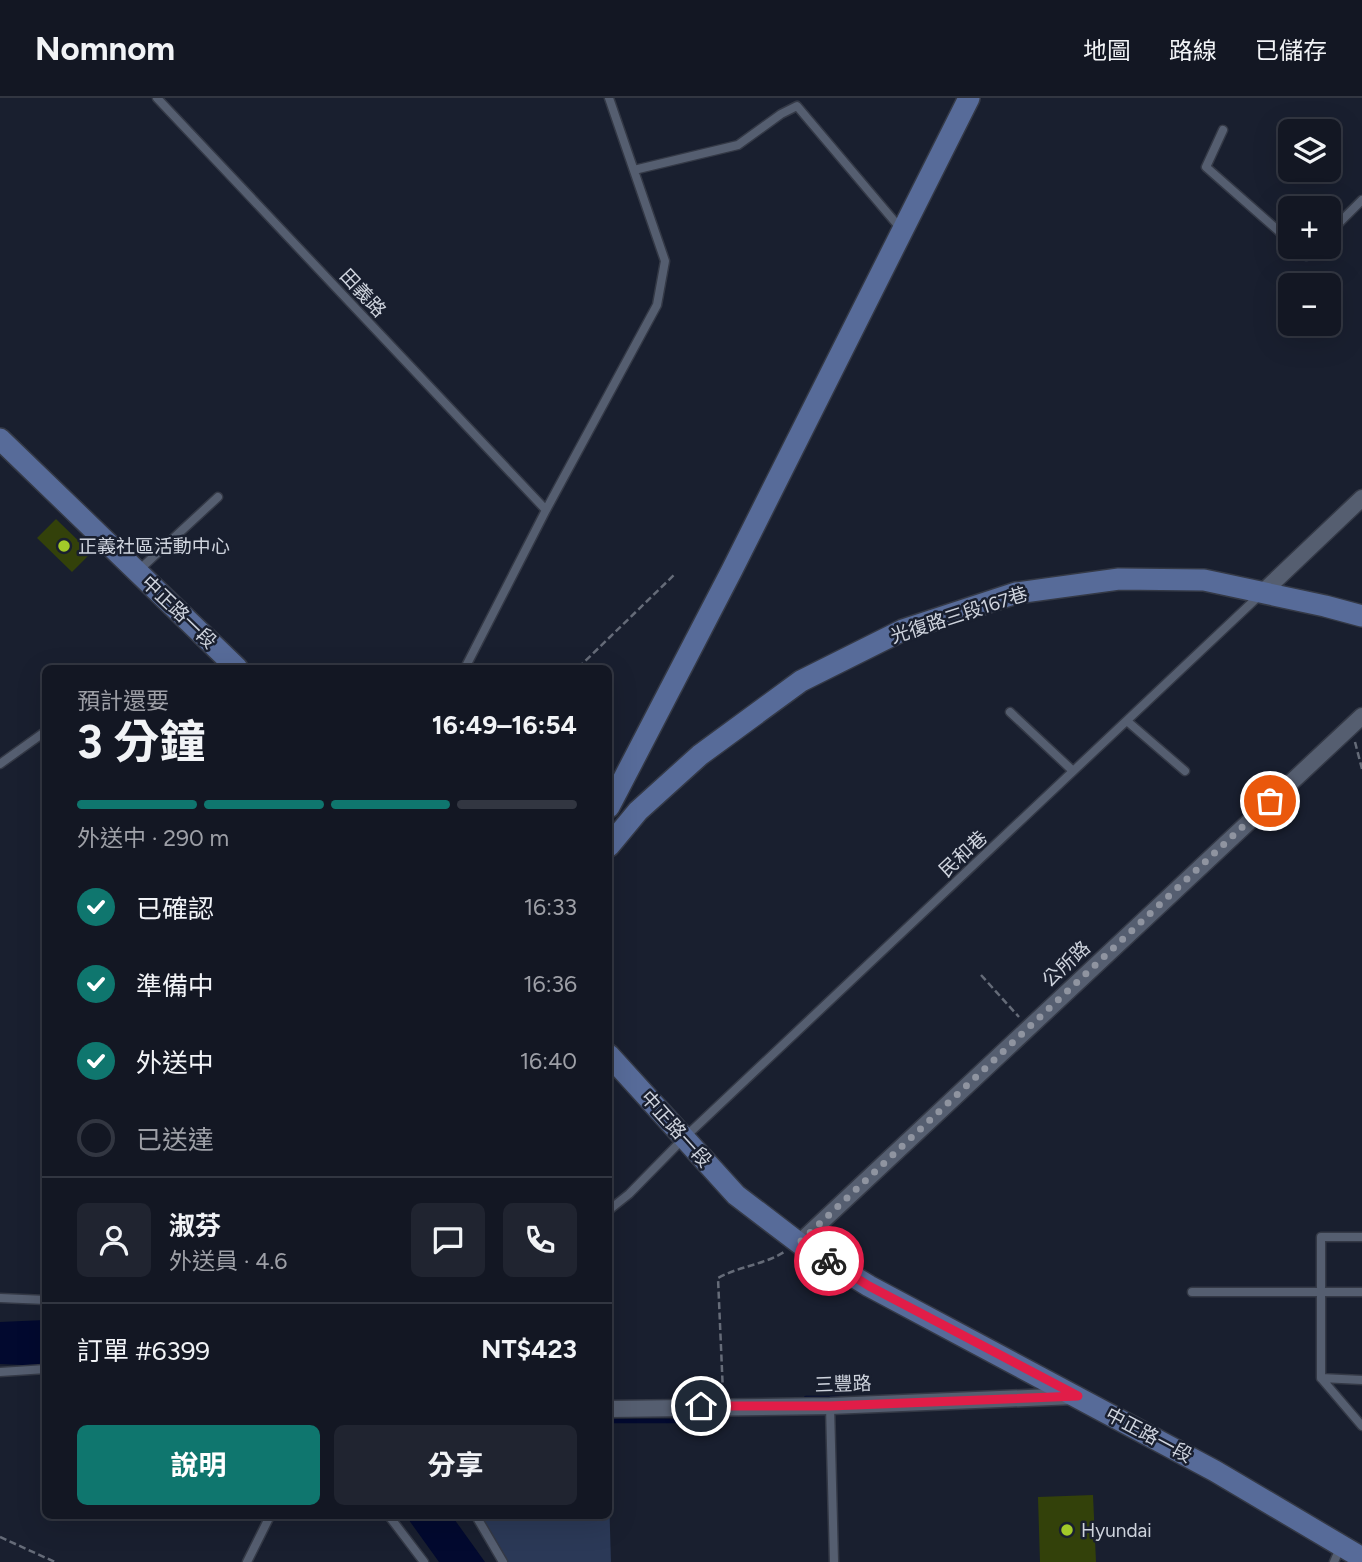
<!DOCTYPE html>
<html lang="zh-TW">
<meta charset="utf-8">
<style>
:root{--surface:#131723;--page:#202430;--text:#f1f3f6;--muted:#9d9fa6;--line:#323641;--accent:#0f766e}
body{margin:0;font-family:Figtree,"Noto Sans TC",sans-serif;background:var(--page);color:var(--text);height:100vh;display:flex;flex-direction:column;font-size:26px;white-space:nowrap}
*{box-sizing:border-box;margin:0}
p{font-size:23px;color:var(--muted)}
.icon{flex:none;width:38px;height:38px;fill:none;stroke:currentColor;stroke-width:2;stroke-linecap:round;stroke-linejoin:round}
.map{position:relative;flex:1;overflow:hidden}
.panel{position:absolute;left:42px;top:567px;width:570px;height:854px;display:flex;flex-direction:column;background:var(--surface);border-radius:10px;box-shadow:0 7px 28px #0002,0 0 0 2px var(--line)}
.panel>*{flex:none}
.controls{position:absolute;left:1278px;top:21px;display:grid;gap:14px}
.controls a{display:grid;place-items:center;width:63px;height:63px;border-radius:10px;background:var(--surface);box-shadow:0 7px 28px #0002,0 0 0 2px var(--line);font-size:35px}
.pin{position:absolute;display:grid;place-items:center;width:60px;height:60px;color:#fff;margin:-30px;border:4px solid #fff;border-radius:50%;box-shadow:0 2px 7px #0007}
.courier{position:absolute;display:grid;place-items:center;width:70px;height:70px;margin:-35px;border:5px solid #e11d48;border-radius:50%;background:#fff;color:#222;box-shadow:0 2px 9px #0007}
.overview em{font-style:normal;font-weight:700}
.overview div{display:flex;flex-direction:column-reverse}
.overview{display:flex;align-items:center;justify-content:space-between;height:119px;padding:0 35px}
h1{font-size:46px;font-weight:700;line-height:52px}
.bar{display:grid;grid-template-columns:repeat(4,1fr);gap:10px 7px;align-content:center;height:84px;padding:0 35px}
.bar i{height:9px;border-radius:5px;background:var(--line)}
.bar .current{background:var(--accent)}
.bar p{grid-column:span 4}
.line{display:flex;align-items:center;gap:18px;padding:0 35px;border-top:2px solid var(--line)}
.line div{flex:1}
.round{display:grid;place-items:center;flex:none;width:74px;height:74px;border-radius:10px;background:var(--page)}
ol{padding:0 35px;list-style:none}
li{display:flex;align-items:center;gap:21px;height:77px}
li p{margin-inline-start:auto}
li .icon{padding:7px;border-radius:50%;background:var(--accent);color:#fff;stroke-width:4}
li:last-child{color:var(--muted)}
li i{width:38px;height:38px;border:4px solid var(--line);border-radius:50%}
.button{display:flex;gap:14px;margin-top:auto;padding:14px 35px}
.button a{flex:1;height:80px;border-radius:10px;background:var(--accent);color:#fff;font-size:28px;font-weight:700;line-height:80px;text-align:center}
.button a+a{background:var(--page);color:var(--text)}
header{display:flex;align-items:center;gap:42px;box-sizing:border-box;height:98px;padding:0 35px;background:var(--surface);border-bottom:2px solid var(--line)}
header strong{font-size:33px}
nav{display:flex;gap:38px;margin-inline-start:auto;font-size:24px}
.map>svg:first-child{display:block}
.green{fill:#2b3957}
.water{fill:#02092f}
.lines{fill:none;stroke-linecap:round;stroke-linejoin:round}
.stream{stroke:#02092f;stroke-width:4.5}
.building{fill:#33410a}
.lane-casing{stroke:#343946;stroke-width:11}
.street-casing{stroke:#343946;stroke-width:19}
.secondary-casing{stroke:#343946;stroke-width:24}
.path{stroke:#656b78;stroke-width:2.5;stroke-dasharray:7 3.5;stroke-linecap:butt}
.lane{stroke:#555e70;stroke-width:8}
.street{stroke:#555e70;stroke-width:16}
.secondary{stroke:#576b99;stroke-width:21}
.done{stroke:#8f94a0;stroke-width:7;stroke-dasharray:0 12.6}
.route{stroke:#e11d48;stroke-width:9}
.poi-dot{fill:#a2c929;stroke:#191f2f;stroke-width:2.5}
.labels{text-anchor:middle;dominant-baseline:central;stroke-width:5;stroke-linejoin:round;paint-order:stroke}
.street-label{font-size:19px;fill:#ced3dd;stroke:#191f2f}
.poi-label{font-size:19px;fill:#ced3dd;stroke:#191f2f;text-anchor:start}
</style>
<header>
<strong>Nomnom</strong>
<nav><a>地圖</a><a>路線</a><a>已儲存</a></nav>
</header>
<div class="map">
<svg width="1362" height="1464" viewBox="0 0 1362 1464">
<rect width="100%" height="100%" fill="#191f2f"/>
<path class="green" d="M609,1398L611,1464H507L478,1418H609Z"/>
<path class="water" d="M45,1222V1268L0,1266V1224Z
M406,1418H452L485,1464H439Z"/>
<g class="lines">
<path class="stream" d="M806,1300H839
M609,1323H700L713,1316"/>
</g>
<path class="building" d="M56,421L91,455L72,474L37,440Z
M1093,1397L1096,1464H1040L1038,1399Z"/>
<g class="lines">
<defs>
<path id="lane" d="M157,0L546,412
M1223,32L1206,69L1290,143
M634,72L738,47L781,16L797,8L901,131
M1328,136L1362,102
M1296,149L1306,158L1315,149
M139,472L218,399
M465,570L546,412L657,207L665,163L609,0
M1010,614L1073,673
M1127,623L1185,673
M0,666L46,633
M609,1112L629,1096L684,1040L1261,496
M1362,1139H1321V1280L1362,1328
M1192,1194H1362
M0,1200L46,1202
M0,1274L46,1271
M1321,1280L1362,1282
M830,1308L834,1464
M389,1418L424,1464
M476,1418L503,1464
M247,1464L270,1418
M1334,1464L1340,1450"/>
<path id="street" d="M1263,494L1362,400
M799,1145L1362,618
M609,1311L830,1308L1075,1298"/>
<path id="secondary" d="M0,341L237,570
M609,709L732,472L969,0
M609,748L638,713L700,657L801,583L903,532L1016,495L1119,481L1204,482L1325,508L1362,518
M609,957L736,1097L799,1145L869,1188L1215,1373L1362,1460"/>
</defs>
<use href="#lane" class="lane-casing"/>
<use href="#street" class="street-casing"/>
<use href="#secondary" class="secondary-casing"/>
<path class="path" d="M578,570L675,476
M1355,644L1362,671
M981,877L1019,919
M723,1295L718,1180C740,1168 763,1167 784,1154
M0,1439L55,1464"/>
<use href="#lane" class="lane"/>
<use href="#street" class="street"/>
<use href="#secondary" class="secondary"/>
</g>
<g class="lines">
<path class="done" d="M829,1163L799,1145L1270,703"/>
<path class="route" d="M701,1308H830L1078,1298L869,1188L829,1163"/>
</g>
<g class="poi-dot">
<circle cx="64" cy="448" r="7"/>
<circle cx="1067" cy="1432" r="7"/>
</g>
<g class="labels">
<g class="street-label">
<text transform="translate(363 195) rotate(47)">田義路</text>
<text transform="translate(179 514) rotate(44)">中正路一段</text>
<text transform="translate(959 517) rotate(-18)">光復路三段167巷</text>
<text transform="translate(963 756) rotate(-43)">民和巷</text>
<text transform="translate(1066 866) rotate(-43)">公所路</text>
<text transform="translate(676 1031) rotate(48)">中正路一段</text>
<text transform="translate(843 1286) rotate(-2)">三豐路</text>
<text transform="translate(1149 1337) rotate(28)">中正路一段</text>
</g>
<g class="poi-label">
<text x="78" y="448">正義社區活動中心</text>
<text x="1081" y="1432">Hyundai</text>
</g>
</g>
</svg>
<div class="controls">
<a><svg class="icon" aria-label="layers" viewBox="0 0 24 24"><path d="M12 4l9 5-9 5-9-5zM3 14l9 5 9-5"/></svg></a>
<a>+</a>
<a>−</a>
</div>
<div class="pin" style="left:1270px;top:703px;background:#ea580c"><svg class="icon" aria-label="bag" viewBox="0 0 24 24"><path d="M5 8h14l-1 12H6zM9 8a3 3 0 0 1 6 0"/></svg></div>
<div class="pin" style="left:701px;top:1308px;background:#1f2937"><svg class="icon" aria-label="home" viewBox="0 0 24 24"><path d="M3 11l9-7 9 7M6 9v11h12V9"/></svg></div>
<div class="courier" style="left:829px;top:1163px"><svg class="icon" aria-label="bike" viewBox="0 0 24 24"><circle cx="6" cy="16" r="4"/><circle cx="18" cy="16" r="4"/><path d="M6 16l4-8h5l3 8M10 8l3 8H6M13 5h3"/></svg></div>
<section class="panel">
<div class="overview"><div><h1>3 分鐘</h1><p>預計還要</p></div><em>16:49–16:54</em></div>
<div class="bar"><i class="current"></i><i class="current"></i><i class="current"></i><i></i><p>外送中 · 290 m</p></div>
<ol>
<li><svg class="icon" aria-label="check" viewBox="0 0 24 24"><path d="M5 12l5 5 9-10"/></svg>已確認<p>16:33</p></li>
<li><svg class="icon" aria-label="check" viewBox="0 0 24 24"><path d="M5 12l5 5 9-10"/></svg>準備中<p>16:36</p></li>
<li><svg class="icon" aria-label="check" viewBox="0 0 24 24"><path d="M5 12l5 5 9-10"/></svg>外送中<p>16:40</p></li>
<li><i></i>已送達</li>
</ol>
<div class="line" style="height:126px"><a class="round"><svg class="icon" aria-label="person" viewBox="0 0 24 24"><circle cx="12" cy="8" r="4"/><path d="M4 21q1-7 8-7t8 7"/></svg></a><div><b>淑芬</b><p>外送員 · 4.6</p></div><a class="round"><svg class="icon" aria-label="chat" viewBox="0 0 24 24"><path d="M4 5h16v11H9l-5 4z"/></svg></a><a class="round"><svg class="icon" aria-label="phone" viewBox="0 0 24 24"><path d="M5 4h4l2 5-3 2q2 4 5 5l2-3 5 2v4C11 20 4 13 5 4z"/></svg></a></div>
<div class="line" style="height:91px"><div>訂單 #6399</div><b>NT$423</b></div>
<div class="button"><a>說明</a><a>分享</a></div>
</section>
</div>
